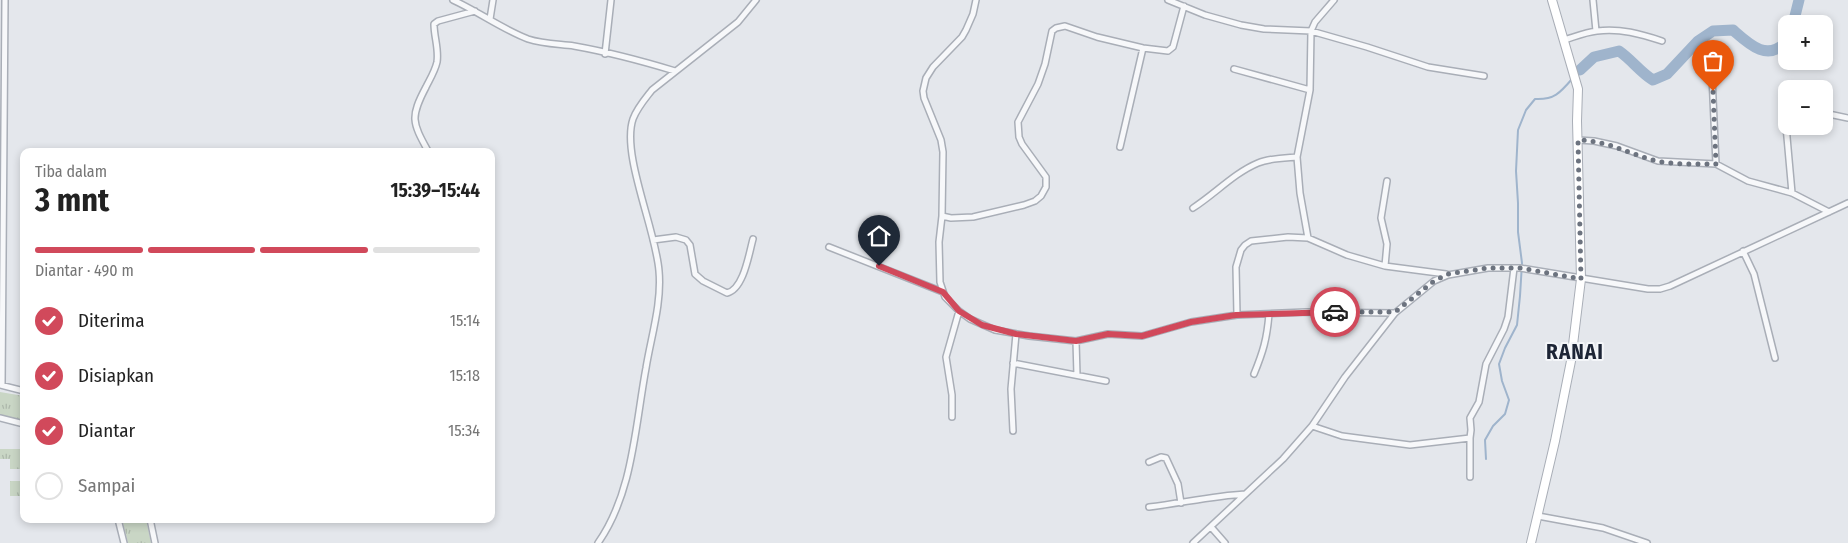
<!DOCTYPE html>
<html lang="id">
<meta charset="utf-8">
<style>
:root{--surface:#fff;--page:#f6f6f6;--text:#222;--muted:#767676;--line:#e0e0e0;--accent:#d1495b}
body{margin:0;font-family:"Fira Sans Condensed",sans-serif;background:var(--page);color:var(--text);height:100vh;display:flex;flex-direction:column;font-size:19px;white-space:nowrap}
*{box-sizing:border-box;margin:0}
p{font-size:16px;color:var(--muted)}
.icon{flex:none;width:28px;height:28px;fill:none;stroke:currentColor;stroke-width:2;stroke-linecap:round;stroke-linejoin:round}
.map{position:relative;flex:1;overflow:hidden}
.panel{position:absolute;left:20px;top:148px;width:475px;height:375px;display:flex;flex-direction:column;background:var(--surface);border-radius:10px;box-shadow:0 2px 8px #0003}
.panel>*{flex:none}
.fabs{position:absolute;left:1778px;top:15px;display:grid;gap:10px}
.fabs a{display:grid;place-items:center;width:55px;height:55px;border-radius:10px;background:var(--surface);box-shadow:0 2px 8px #0003;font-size:25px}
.pin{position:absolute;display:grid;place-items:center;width:42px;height:42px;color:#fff;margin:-51px -21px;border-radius:50% 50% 50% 0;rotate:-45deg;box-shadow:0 0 5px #0007}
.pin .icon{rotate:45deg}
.courier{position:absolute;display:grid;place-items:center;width:50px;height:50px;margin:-25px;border:4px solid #d1495b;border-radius:50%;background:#fff;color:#222;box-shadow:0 1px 6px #0007}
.overview em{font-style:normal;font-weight:700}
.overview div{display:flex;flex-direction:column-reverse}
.overview{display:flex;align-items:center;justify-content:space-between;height:85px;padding:0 15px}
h1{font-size:32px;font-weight:700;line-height:38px}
.bar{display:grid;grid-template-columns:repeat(4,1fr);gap:8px 5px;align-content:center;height:60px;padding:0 15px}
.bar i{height:6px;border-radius:4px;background:var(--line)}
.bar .selected{background:var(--accent)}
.bar p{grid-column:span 4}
ol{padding:0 15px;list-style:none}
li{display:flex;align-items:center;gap:15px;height:55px}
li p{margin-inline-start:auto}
li .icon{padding:5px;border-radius:50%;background:var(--accent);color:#fff;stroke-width:4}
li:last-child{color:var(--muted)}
li i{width:28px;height:28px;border:2px solid var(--line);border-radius:50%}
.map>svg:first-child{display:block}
.grass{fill:url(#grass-tufts)}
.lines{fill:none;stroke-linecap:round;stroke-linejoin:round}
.stream{stroke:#9fb4cc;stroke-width:2}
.river{stroke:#9fb4cc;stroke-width:11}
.street-casing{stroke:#a9aeb7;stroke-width:8}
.secondary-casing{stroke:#a9aeb7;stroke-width:10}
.street{stroke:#f7f8fa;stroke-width:5}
.secondary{stroke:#fff;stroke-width:8}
.done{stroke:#6c737f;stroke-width:5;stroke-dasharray:0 9}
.route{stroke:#d1495b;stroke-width:6}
.labels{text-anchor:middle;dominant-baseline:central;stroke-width:4;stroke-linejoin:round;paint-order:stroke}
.district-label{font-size:21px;font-weight:bold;letter-spacing:1px;fill:#1d2536;stroke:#f4f6f9}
</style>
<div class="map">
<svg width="1848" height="543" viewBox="0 0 1848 543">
<defs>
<pattern id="grass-tufts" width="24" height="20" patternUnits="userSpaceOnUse" patternTransform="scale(1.25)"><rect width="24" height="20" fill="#c9d6c5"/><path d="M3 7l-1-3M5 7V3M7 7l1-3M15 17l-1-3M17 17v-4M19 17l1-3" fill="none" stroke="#adb8ab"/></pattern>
</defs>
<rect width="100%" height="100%" fill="#e4e7ec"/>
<path class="grass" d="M0,392L24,396V421L0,415Z
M0,449H24V469H10V459H0Z
M10,481H24V496H10Z
M122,519H146L151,543H128Z"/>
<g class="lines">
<path class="stream" d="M1486,459L1485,440L1493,426L1505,414L1509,400L1502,381L1499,364L1505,348L1517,325L1520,296L1522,263L1518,232V203L1516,171L1518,130L1526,110L1535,99C1554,100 1560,93 1572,79"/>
<path class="river" d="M1793,24L1799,0
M1580,70L1594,57L1619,51C1632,60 1640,72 1653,80L1667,74L1698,41L1713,31L1733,30C1749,44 1767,62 1786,42"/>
<defs>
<path id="street" d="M453,0C479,12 502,29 528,39C543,44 559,44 574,46C608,52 642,61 675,71
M976,0L973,14L966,30L962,37L933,67L926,78L923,91L924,98L941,140L943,152L942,216L939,242L940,282L945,297L959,311L970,319L995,330L1029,336L1076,341L1108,334L1142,336L1191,322L1237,315
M1168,0L1205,15L1241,25L1264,29L1311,31L1367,47L1428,67L1484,76
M1593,0L1596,31
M490,19L493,0
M1564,40C1574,37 1586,32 1597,31C1620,28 1641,34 1662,41
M605,54L611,0
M1711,55L1716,164
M1234,69L1310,90
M1786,109V125
M1824,113L1848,118
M1786,126L1792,193
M1578,140L1594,141L1617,146L1658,161L1716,164L1748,181L1792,193L1829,212
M1120,147L1143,48
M428,151C412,122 410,117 426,87C430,79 435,71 437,62C439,49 434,37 434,24L438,21L475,11
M1193,208C1215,194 1234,173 1258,163C1270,158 1284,158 1297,157
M942,216L951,218L973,217L1024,205L1035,201L1041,196L1046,187V177L1022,144L1019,137L1018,122L1038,84L1045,64L1052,31L1056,28L1065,26L1097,37L1143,48L1168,51L1173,47L1184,6
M1308,238L1300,193L1297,157L1310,90L1311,31L1315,22L1334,0
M653,240L676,237L686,240L690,245L695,274L703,281L727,293C744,289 749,253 753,239
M829,247L943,292
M1743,251L1754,274L1775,358
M1385,266L1387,244L1381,218L1387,181
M1395,313L1306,312L1237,315L1236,267L1241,250L1245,245L1251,241L1288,237L1308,238L1347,255L1385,266L1446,274
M1076,341L1077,375
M1013,363L1106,381
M1254,374C1263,352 1267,339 1269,314
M0,385L24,391
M2,385L5,0
M952,417V395L946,357L959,311
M0,418L24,424
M1312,426L1342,436L1410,445L1470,438L1471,430L1470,418L1479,402L1486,364L1504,329L1508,317L1514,268
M1013,431L1011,389L1016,334
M1149,462L1161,457L1166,458L1178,484L1181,503
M1470,477V438
M1149,507C1182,503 1213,496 1245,494
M1538,516L1603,528L1647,543
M118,519L124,543
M150,519L155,543
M1211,527L1225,543
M598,543C633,493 635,427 646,368C651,337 662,303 659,271C656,230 621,154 633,119C637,108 645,99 652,90L738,22L756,0
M1193,543L1283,459L1312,426L1345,377L1395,313L1434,281L1448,275L1488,268H1520L1648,289H1660L1670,286L1848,203"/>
<path id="secondary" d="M1531,543L1555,441L1571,361L1581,279L1577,121L1578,89L1552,0"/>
</defs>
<use href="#street" class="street-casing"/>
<use href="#secondary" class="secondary-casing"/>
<use href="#street" class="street"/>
<use href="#secondary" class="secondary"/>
</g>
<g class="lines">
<path class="done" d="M1335,312H1395L1434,281L1448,274L1488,268H1520L1581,279L1578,140C1610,141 1628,154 1657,161C1676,165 1697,164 1716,164L1713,91"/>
<path class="route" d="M879,266L943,292L959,311L982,325L1016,334L1076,341L1108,334L1142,336L1191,322L1236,315L1335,312"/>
</g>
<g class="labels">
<g class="district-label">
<text x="1575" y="352">RANAI</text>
</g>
</g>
</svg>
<div class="fabs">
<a>+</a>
<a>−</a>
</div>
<div class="pin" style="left:1713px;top:91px;background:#ea580c"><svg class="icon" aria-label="bag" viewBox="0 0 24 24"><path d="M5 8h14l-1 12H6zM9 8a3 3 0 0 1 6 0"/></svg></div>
<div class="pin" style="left:879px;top:266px;background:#1f2937"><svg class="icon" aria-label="home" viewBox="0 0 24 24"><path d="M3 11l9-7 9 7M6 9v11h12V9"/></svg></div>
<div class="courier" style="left:1335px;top:312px"><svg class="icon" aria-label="car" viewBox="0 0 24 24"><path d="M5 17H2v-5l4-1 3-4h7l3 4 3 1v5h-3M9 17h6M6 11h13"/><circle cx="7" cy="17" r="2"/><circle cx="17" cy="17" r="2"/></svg></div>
<section class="panel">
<div class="overview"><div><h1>3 mnt</h1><p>Tiba dalam</p></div><em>15:39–15:44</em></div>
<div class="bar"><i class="selected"></i><i class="selected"></i><i class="selected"></i><i></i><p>Diantar · 490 m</p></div>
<ol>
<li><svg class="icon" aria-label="check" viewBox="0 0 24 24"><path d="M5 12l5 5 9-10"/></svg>Diterima<p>15:14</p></li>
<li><svg class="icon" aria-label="check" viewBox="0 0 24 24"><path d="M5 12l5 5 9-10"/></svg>Disiapkan<p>15:18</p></li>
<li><svg class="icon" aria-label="check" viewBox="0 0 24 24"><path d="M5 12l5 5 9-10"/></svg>Diantar<p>15:34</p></li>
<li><i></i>Sampai</li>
</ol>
</section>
</div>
